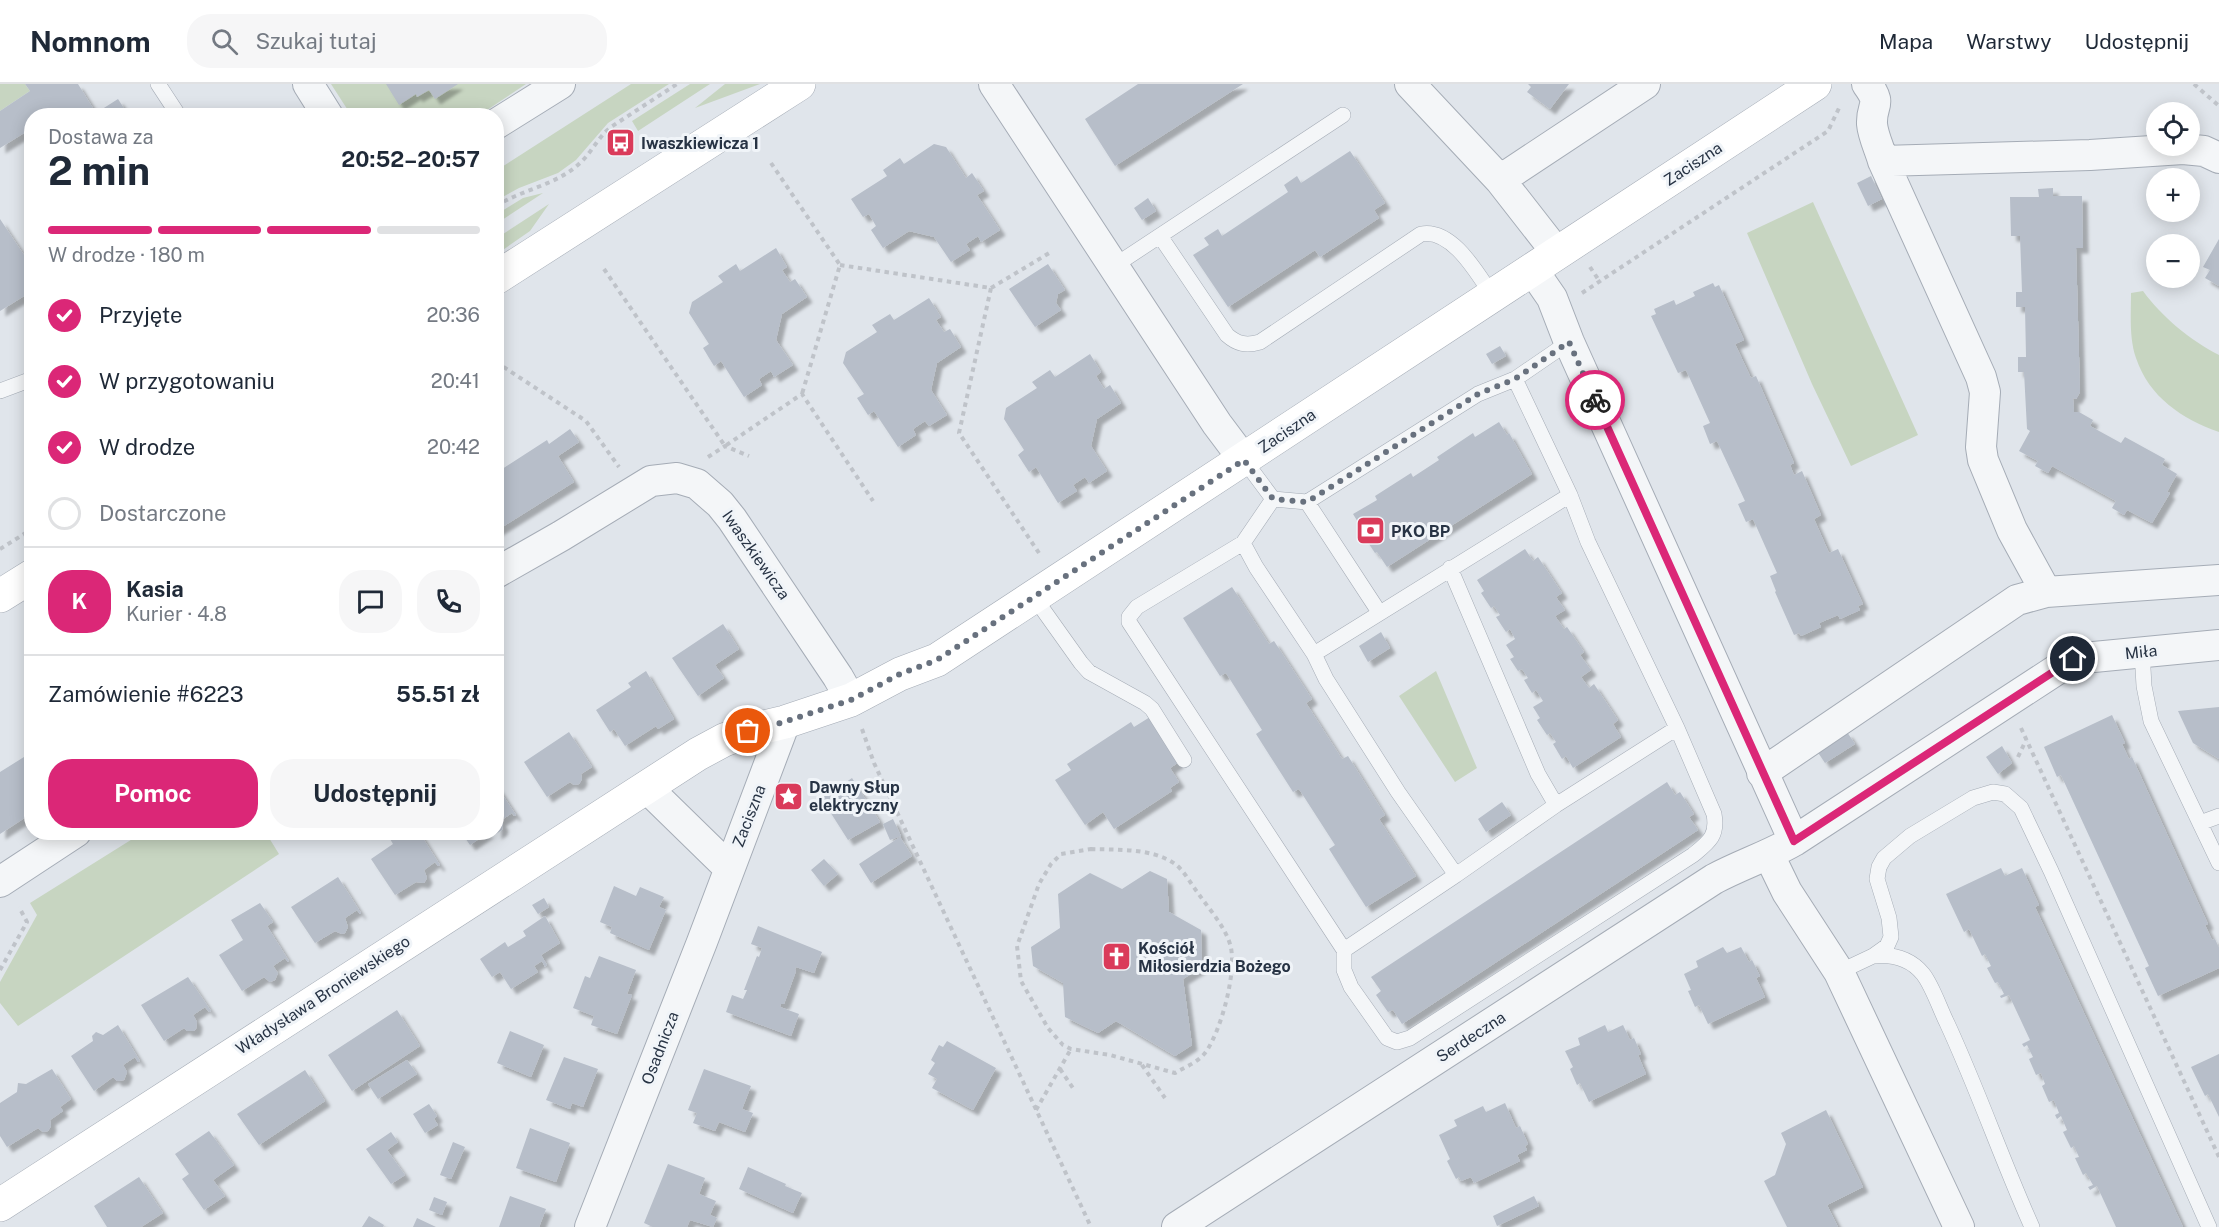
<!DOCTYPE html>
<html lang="pl">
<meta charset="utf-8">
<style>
:root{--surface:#fff;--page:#f6f6f7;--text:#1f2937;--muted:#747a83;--line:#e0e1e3;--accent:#db2777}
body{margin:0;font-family:"Public Sans",sans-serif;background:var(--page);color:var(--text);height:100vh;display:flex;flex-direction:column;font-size:22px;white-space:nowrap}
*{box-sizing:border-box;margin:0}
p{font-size:20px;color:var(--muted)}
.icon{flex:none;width:33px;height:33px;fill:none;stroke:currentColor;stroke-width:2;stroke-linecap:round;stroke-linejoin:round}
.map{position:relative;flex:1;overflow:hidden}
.panel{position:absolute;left:24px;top:24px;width:480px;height:732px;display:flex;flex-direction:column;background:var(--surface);border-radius:24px;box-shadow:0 3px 15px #0003}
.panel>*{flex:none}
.fabs{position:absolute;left:2146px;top:18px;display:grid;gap:12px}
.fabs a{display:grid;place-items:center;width:54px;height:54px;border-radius:50%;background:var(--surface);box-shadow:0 3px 15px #0003;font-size:30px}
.pin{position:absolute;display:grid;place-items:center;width:51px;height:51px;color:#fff;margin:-26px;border:3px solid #fff;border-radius:50%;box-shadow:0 2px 6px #0007}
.courier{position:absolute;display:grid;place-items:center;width:60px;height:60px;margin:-30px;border:4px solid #db2777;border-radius:50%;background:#fff;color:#222;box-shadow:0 2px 8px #0007}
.headline em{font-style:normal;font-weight:700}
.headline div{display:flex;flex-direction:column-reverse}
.headline{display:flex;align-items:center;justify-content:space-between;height:102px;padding:0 24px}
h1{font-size:39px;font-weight:700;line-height:45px}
.bar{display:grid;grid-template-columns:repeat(4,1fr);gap:9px 6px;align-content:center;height:72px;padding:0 24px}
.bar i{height:8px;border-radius:4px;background:var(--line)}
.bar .current{background:var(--accent)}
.bar p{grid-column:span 4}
.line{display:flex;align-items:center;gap:15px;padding:0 24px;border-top:2px solid var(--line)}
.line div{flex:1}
.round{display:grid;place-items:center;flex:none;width:63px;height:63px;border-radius:24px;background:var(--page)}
ol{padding:0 24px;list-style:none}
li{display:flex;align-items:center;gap:18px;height:66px}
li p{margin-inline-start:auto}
li .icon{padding:6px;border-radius:50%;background:var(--accent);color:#fff;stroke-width:4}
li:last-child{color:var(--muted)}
li i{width:33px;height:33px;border:3px solid var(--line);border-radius:50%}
.primary-button{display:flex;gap:12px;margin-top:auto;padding:12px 24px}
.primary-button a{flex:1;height:69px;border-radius:24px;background:var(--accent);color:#fff;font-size:24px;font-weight:700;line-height:69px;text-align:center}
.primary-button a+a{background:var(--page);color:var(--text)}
header{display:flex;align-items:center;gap:36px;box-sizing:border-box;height:84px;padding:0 30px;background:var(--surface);border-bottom:2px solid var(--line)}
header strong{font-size:28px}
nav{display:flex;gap:33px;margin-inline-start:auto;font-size:21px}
.search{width:420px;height:54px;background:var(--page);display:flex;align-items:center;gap:15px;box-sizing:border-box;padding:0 21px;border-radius:24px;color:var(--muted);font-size:22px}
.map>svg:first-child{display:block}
.green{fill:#c7d5c1}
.building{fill:#b7bec9;filter:url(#shadow)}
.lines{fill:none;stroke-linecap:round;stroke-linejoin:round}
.lane-casing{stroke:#a5acb6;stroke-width:16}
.street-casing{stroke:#a5acb6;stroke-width:32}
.secondary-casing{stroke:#a5acb6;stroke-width:34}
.path{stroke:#bfc3c9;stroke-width:4;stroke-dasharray:4.5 4.5;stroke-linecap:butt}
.lane{stroke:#f4f6f8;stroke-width:15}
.street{stroke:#f4f6f8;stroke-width:30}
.secondary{stroke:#fff;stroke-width:33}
.done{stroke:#68717e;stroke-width:6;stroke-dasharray:0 10.8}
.route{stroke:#db2777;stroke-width:8}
.labels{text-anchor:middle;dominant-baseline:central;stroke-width:6;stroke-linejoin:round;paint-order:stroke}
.poi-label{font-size:16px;font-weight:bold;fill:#273344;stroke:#f0f4f8;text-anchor:start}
.street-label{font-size:16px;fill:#273344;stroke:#f0f4f8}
</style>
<header>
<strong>Nomnom</strong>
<div class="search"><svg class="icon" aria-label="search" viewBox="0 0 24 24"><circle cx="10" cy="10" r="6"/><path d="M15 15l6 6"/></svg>Szukaj tutaj</div>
<nav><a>Mapa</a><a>Warstwy</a><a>Udostępnij</a></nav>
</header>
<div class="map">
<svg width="2219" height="1143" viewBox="0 0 2219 1143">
<defs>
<filter id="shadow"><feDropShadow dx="5.5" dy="5.5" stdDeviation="1.5" flood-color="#0004"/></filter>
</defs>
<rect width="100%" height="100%" fill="#e0e5eb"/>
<path class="green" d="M0,0H25L30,7L0,27Z
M331,0H526L478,32L351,31Z
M631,0H669L608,39L576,76L558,89L519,104L497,116V86Z
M690,0H710L638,47L632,37Z
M725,0H760L695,24Z
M543,109L502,136L497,133V130L523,114Z
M1813,118L1918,351L1851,382L1812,300L1747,149Z
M549,120L530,147L497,170V154Z
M2143,207C2161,232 2191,257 2219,271V348C2182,335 2149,313 2136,274C2129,254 2131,230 2131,209Z
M1436,587L1477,684L1455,698L1399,612Z
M142,749H266L279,770L18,942L0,919V898L37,831L30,819Z"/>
<path class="building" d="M25,0H78L96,29L118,15L129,32H56L55,29L50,32H32V44L0,64V27L30,7Z
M386,0H458L435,15L429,6L417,13L416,10L399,21Z
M1138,0H1243L1115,82L1085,35Z
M1528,0H1569L1550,25L1527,8L1531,3Z
M934,60L946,63L966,94L972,89L984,107L977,111L1000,146L981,158L978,152L966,160L970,166L951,178L934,153L909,147L883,164L871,146L876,142L869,130L863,133L851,115L887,92L883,86L900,74L904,80Z
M1350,67L1385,119L1374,126L1379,134L1320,173L1315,166L1228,223L1193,171L1209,161L1204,154L1218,145L1222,152L1288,108L1284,101L1297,92L1301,99Z
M1871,92L1882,115L1868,122L1857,99Z
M2053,104V112H2082L2083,164H2076L2080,308L2076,315L2073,314L2074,328H2079L2093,336L2090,342L2121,359L2125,353L2165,375L2162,381L2177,390L2167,408L2170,409L2152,439L2127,426L2124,431L2112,424L2116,417L2052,382L2048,389L2035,382L2038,377L2019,367L2030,347L2027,345L2024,288H2018V273H2026L2025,223H2016V208H2022L2020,152H2011L2010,113H2039L2038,105Z
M1148,114L1156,127L1142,136L1134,124Z
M0,135L32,183V207L0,227Z
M2219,155V202L2205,194L2210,186L2203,183Z
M776,164L787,183L782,186L790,198L795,195L807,213L782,230L776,256L793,281L774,293L771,287L759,295L762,301L744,313L721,277L714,282L703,264L709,260L689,229L692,218L723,198L718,192L736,180L740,187Z
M1048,180L1065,206L1058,210L1056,219L1061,226L1035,243L1009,205Z
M1713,199L1715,203L1719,201L1744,256L1735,260L1751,294L1756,292L1794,379L1790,381L1794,391L1802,387L1821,431L1814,435L1829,469L1838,465L1863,520L1858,522L1860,526L1840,535L1838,531L1819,539L1821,543L1801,552L1799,549L1794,551L1775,508L1776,507L1770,492L1777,489L1753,435L1746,438L1738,420L1745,417L1717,357L1710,360L1703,342L1710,339L1686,286L1678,289L1651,232L1656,230L1654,225L1674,216L1676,221L1695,212L1693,208Z
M929,214L941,233L936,236L944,248L950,245L961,263L937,279L931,306L947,331L929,342L925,337L913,345L916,351L898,363L874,327L868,331L857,314L864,310L843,279L846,268L877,248L872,241L890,230L894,236Z
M1500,262L1506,272L1492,280L1486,270Z
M1090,270L1101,288L1096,292L1104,305L1110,301L1121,319L1097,335L1091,362L1107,387L1089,399L1085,393L1073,401L1077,407L1058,419L1036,383L1029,388L1018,371L1024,366L1004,335L1006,324L1037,304L1032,298L1050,286L1055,293Z
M1499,338L1507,351L1509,349L1532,390L1387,483L1377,468L1375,469L1359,445L1361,443L1353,430L1377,416L1375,412L1411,389L1413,393L1439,376L1437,373L1473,349L1475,353Z
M570,345L579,358L558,372L574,398L496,447V389L547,356L549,360Z
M1525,465L1533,477L1538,473L1562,509L1556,513L1565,526L1555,532L1564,545L1567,543L1584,568L1580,571L1591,586L1581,593L1589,604L1594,600L1618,636L1613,640L1621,653L1573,684L1566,672L1562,675L1553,660L1556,658L1550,649L1547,651L1537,636L1540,634L1533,623L1543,617L1536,606L1532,609L1524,596L1528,594L1522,585L1518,587L1510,575L1514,573L1506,561L1515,555L1510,545L1506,548L1496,533L1500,531L1494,522L1491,524L1481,509L1484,507L1477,496Z
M1232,503L1269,560L1274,557L1312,615L1306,619L1342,675L1348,672L1385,731L1379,735L1416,792L1366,823L1329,765L1335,761L1299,705L1293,708L1256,650L1262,646L1226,589L1220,592L1183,534Z
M723,540L739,565L715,581L724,594L698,612L672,574Z
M1381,548L1390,564L1368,578L1359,562Z
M646,587L674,635L658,645L656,642L625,662L614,645L610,648L596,626L631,603L628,599Z
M2219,623V675L2193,659L2178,627Z
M2112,631L2125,659L2122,660L2129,675L2132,673L2208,840L2205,841L2212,856L2215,855L2219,864V884L2158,912L2145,884L2149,882L2061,691L2057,693L2044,663Z
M1150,633L1179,678L1170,684L1179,698L1170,704L1172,707L1114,745L1103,728L1085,741L1055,696L1071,686L1067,680L1131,638L1134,643Z
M569,648L592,683L581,690L582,695L579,700L574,701L570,698L547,713L524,678Z
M1847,648L1855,660L1825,679L1817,667Z
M2002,662L2012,679L1998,690L1986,673Z
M32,668V729L0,750V688Z
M852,694L880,738L848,756L820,712L837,701L839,703Z
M1667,698L1675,711L1680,708L1694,730L1689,733L1698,746L1402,940L1393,926L1388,928L1376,911L1381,907L1371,893Z
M496,701L516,731L514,732L512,729L500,737L503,741L502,746L496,750Z
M1502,718L1511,731L1486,748L1478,735Z
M893,735L901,752L890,756L883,740Z
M386,748H419L440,781L438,782L435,778L424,786L427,794L424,799L416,798L395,811L371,775L393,760Z
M461,748H489L470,761Z
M900,753L912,772L871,799L859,780Z
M824,775L838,790L824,802L811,786Z
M2001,784L2005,792L2022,784L2039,821L2035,823L2183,1143H2116L2097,1102L2090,1106L2088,1103L2093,1101L2086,1089L2083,1091L2075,1074L2079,1073L2074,1062L2071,1064L2063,1048L2067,1046L2061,1032L2057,1035L2055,1031L2059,1029L2054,1016L2049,1018L2042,1002L2045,1000L2041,989L2036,991L2029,975L2033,973L2027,961L2024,963L2022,960L2030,956L2009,911L2001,914L2000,912L2004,910L1998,898L1995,899L1987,884L1991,882L1985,870L1982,872L1969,845L1964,848L1946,810Z
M1150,787L1167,795L1169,828L1201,846L1202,883L1183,895L1192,961L1175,972L1116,937L1098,949L1065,933L1063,899L1033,882L1031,863L1060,844L1058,810L1090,789L1122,805Z
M338,793L361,829L360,830L357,826L345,834L348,843L345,849L342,850L335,847L315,859L291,823Z
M614,802L636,812L640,803L664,813L659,823L666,826L649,866L610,849L612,843L600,838Z
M544,814L549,823L538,830L532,821Z
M260,819L273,838L267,842L289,877L288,878L285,874L273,882L278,889L275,896L270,898L264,893L242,907L219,871L243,856L231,836Z
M545,832L560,859L541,871L547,881L545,883L542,877L534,882L538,888L511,905L500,888L492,893L480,875L505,858L508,863L526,852L523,847Z
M758,842L822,868L814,889L796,883L795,886L796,887L784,920H781L780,923L799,930L791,952L726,928L732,911L743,915L747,906H744L757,872L759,873L762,864L751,860Z
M1723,863L1727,869L1741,863L1749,878L1752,876L1760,892L1756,894L1765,913L1708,940L1699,921L1695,923L1688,907L1691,906L1684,890L1698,883L1696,877Z
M599,872L636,886L627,910L632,911L617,950L591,941L594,932L573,924L585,892L590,894Z
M188,893L211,927L209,928L205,923L193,931L197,938L196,945L194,947H187L184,944L164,957L141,921Z
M397,926L420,962L352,1007L328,971Z
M118,941L140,977L138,978L135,973L123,981L127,988L124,996L117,997L113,993L94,1007L71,972L93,957L92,952L96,948L103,951Z
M1605,941L1608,948L1623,941L1630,956L1634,954L1641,970L1638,971L1646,990L1589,1018L1580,999L1577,1001L1570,985L1573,983L1565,967L1580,961L1578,954Z
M510,947L544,961L531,993L497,979Z
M947,957L996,984L973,1026L932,1004L937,995L928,990L935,979L931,976L939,961L943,963Z
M2219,970V1033L2208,1010L2205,1012L2191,983Z
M564,973L598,985L583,1023L572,1019L570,1025L546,1016Z
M407,976L417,990L378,1015L368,1000Z
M52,985L71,1015L60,1023L63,1027L50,1036L51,1042L48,1047L43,1048L38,1044L7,1063L0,1052V1019L17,1008L18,999L26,1000Z
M704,985L751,1002L742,1025L753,1029L745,1048L719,1038L715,1047L693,1039L697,1029L688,1026Z
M305,986L325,1017L259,1061L237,1030Z
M1505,1019L1516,1044L1520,1042L1528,1060L1525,1062L1527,1066L1517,1071L1520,1077L1474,1099L1471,1093L1461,1097L1459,1093L1456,1095L1447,1077L1450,1075L1439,1051L1457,1042L1454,1036L1483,1022L1486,1028Z
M429,1020L437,1032L434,1035L438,1041L425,1049L413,1030Z
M1826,1026L1863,1103L1827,1121L1838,1143H1787L1764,1097L1775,1091L1786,1060L1781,1049Z
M530,1044L570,1059L556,1098L516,1084Z
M209,1047L234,1081L213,1096L225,1112L204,1126L182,1095L189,1090L175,1070Z
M391,1048L398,1058L387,1066L405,1091L391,1100L366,1065Z
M453,1058L465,1063L451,1095L440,1091Z
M668,1080L705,1094L699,1110L716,1117L710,1131L717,1134L713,1143L690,1136L687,1143H653L644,1139Z
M748,1083L786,1100L785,1102L802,1109L793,1129L739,1105Z
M139,1093L163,1129L141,1143H107L94,1122Z
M510,1112L546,1125L539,1143H499Z
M1534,1112L1539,1122L1497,1142L1493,1132Z
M434,1113L447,1118L442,1131L429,1126Z
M369,1132L384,1141L383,1143H362Z
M417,1134L436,1143H413Z"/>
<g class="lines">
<defs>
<path id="lane" d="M158,0L179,32
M1160,152L1227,251C1237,260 1246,262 1260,258L1421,150C1452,144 1477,189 1492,211
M1114,182L1343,31
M1515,295L1569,258
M0,307L32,295
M1244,376L1273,415L1243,459L1137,523L1129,533V538L1344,866V886L1351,903L1387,954L1397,958L1410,954L1693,771C1709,758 1718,752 1714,730L1677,644L1588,458L1570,411L1515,295L1478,310L1307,418L1379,528
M1273,415L1307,418
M1243,459L1256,483L1314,570L1570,411
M1450,484L1538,690L1556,721
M1034,513L1081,579L1089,588L1145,619L1152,625L1184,676
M2142,567L2144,602L2151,637L2219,779
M1314,570L1326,595L1398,708L1456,791L1556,721L1677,644
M2200,739L2219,732
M1344,866L1456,791
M1873,872C1892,870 1910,874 1923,890C1932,901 1940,925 1947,939C1978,1006 2002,1076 2032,1143
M1839,888L1873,872L1887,862L1891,853L1889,834L1877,795L1879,783L1884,774L1910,752L1973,714L1993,708L2005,710L2021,724L2051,787L2209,1143"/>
<path id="street" d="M308,0L328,32
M994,0L1217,340L1244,376
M1410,0L1500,96L1557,169
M1867,0C1883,22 1871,19 1872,40C1873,52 1880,66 1883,77L1981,293L1985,308L1981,363L1983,376L2012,446L2046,508L2219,496
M496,40L560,0
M1883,77L2090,71L2183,65L2204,67L2219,74
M1500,96L1645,0
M1532,185L1552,214L1569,258L1794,757
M496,489L561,452L651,397L677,394L697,400L720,420L732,435L838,593L851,616
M1762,689L2017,516L2046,508
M646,703L729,784
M1769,771L1787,808L1839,888L1959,1143
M0,798L76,748
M590,1143L702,858L785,638
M1177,1143L1714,795C1740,781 1768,772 1794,757L2073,575L2219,561"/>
<path id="secondary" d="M496,194L799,0
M0,512L32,492
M0,1121L698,670L724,656L748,647L785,638L851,616L900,590L937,576L1815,0"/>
</defs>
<use href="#lane" class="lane-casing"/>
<use href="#street" class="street-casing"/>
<use href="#secondary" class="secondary-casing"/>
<path class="path" d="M2194,0L2219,22
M771,79L840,181L802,310
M496,122C523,105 557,101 580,79C592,68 598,53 611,43L677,0
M496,145H498
M840,181L991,204L959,349L1039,469
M1590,183L1600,198
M604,185L725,362L802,310L873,417
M991,204L1051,168
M1582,209L1828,47L1840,22
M496,278L586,337L619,383
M708,373L725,362L749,372
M0,465L32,445
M2021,644L2219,1073
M862,645L874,679L1091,1143
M2018,673L2026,656
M1091,765C1117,766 1149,764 1172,778C1183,784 1190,799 1198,809C1209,825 1224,841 1230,860C1238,885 1221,948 1205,969C1197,979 1185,983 1175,989L1110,971L1071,965L1063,961L1048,944L1021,897L1017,862L1039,800L1051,780L1061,770Z
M0,886L27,838L19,823
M1142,981L1165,1014
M1060,985L1075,1007
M1036,1026L1071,965"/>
<use href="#lane" class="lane"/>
<use href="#street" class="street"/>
<use href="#secondary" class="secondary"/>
</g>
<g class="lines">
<path class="done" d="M748,647L784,638L851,616L900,590L937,576L1244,376L1273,415L1307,418L1478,310L1515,295L1569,258L1595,316"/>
<path class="route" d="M1595,316L1794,757L2073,575"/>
</g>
<defs>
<symbol id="bus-square" viewBox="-11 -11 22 22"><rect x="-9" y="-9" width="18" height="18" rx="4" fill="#da3b5a" stroke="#f0f4f8"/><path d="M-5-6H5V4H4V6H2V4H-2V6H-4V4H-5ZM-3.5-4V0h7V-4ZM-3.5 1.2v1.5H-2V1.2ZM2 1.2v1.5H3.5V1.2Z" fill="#fff"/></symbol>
<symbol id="bank-square" viewBox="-11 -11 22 22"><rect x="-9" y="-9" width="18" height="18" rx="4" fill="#da3b5a" stroke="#f0f4f8"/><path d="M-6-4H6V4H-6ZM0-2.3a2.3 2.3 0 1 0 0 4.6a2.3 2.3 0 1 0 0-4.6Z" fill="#fff"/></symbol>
<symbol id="sight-square" viewBox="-11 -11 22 22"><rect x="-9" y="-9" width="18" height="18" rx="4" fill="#da3b5a" stroke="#f0f4f8"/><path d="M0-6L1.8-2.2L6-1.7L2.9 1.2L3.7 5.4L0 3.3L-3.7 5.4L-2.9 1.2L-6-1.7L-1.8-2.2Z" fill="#fff"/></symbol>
<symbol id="church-square" viewBox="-11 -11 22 22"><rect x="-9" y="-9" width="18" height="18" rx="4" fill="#da3b5a" stroke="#f0f4f8"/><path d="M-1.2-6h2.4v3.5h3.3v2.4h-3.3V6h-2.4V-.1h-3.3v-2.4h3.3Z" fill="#fff"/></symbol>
</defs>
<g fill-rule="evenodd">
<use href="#bus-square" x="604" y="42" width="33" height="33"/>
<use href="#bank-square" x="1354" y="430" width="33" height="33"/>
<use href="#sight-square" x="772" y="696" width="33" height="33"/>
<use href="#church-square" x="1100" y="856" width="33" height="33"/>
</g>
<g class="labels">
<g class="poi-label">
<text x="641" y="59">Iwaszkiewicza 1</text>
<text x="1391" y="447">PKO BP</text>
<text x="809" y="703">Dawny Słup<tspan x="809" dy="18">elektryczny</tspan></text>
<text x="1138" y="864">Kościół<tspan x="1138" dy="18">Miłosierdzia Bożego</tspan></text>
</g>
<g class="street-label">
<text transform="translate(1693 80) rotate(-33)">Zaciszna</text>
<text transform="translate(1287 347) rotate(-34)">Zaciszna</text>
<text transform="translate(756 471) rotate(55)">Iwaszkiewicza</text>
<text transform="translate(2141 568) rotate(-6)">Miła</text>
<text transform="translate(749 732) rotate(-69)">Zaciszna</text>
<text transform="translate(323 911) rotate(-33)">Władysława Broniewskiego</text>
<text transform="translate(1471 953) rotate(-33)">Serdeczna</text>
<text transform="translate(660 964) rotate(-69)">Osadnicza</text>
</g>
</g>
</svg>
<div class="fabs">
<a><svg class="icon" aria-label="locate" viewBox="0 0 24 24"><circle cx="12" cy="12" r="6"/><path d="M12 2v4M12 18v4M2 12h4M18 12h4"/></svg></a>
<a>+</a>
<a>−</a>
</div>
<div class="pin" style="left:748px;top:647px;background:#ea580c"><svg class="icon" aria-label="bag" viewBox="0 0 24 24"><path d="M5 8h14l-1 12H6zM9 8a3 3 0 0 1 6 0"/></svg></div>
<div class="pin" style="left:2073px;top:575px;background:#1f2937"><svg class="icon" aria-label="home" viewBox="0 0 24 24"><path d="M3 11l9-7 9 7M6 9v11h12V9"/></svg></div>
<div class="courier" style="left:1595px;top:316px"><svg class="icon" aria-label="bike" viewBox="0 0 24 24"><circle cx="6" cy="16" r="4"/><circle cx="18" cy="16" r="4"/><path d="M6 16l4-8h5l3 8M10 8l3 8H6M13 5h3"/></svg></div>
<section class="panel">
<div class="headline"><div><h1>2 min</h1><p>Dostawa za</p></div><em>20:52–20:57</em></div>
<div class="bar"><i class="current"></i><i class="current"></i><i class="current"></i><i></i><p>W drodze · 180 m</p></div>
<ol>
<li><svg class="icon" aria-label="check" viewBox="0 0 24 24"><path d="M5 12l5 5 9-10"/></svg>Przyjęte<p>20:36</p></li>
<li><svg class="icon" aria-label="check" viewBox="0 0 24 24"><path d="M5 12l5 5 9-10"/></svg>W przygotowaniu<p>20:41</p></li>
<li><svg class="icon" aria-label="check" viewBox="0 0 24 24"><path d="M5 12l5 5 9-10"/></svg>W drodze<p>20:42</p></li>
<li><i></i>Dostarczone</li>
</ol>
<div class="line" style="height:108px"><b class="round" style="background:var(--accent);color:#fff">K</b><div><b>Kasia</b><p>Kurier · 4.8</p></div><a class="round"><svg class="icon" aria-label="chat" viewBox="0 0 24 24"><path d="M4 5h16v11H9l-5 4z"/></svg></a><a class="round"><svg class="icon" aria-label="phone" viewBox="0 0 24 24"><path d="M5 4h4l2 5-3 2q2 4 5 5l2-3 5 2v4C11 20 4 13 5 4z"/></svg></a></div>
<div class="line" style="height:78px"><div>Zamówienie #6223</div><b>55.51 zł</b></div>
<div class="primary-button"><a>Pomoc</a><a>Udostępnij</a></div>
</section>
</div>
